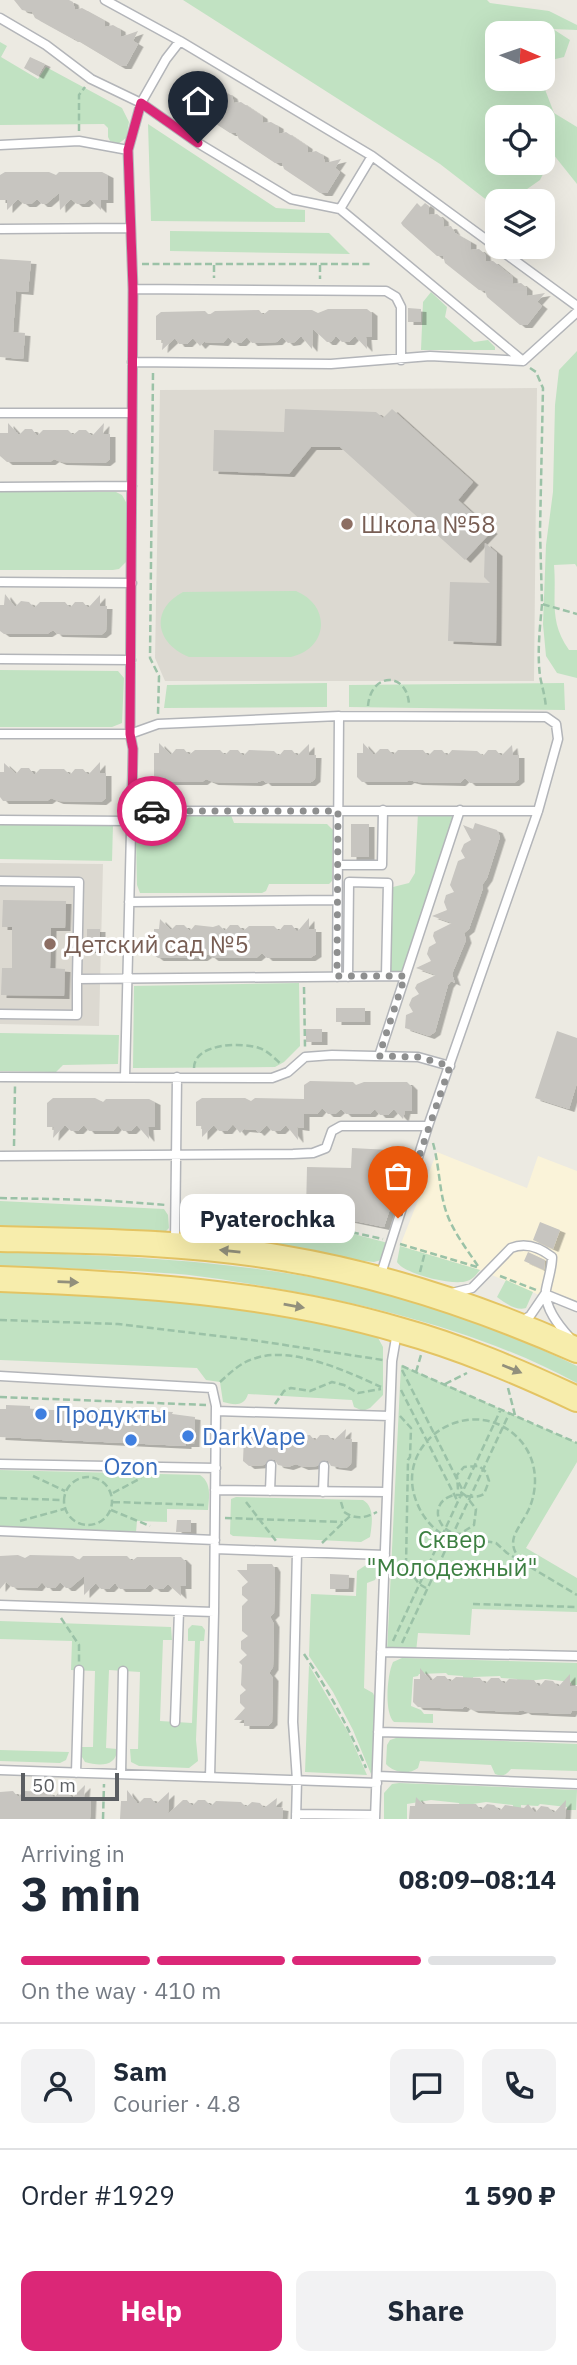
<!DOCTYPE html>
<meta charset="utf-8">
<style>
:root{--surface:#fff;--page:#f2f2f3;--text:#1f2937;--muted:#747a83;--line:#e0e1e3;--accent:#db2777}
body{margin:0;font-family:"IBM Plex Sans",sans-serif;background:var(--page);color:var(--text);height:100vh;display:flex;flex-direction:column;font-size:26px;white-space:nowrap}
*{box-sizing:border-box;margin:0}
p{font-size:23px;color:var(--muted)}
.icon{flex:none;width:38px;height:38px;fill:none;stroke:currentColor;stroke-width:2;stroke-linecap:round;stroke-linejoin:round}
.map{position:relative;height:1819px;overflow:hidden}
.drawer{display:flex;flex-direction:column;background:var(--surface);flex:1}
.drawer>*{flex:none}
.needle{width:46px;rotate:92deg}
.buttons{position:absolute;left:485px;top:21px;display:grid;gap:14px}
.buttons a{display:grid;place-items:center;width:70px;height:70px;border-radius:14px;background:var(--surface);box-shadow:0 7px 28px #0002;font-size:35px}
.scale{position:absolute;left:21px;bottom:18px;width:98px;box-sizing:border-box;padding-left:7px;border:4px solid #5b5e62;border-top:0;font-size:19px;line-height:24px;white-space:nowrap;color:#5b5e62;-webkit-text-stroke:5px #fff;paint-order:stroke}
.pin{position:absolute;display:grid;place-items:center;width:60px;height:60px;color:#fff;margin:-72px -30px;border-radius:50% 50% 50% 0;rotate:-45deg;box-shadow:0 0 7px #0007}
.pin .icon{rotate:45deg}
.courier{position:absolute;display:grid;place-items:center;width:70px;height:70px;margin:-35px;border:5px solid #db2777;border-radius:50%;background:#fff;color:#222;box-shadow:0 2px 9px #0007}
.bubble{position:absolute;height:49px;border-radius:14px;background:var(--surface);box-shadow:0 7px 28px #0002;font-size:23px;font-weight:800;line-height:49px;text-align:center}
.overview em{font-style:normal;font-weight:800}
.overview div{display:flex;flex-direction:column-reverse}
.overview{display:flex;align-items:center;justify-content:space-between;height:119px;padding:0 21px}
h1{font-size:46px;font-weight:800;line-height:52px}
.bar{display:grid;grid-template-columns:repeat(4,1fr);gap:10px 7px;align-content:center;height:84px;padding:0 21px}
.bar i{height:9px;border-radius:5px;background:var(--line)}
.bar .current{background:var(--accent)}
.bar p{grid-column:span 4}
.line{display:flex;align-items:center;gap:18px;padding:0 21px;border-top:2px solid var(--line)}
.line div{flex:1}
.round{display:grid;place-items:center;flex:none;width:74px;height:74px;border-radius:14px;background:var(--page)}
.cta{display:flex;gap:14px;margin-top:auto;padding:14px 21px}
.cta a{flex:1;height:80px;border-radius:14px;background:var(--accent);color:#fff;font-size:28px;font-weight:800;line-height:80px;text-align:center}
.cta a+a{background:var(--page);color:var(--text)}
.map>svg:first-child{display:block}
.commercial{fill:#faf3d9}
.education{fill:#dcd9d1}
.green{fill:#c1e2c2;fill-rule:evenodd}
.building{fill:#c7c5c0;filter:url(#shadow)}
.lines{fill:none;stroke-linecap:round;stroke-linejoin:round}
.service-casing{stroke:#b3b5b9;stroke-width:11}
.primary-casing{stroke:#e4c463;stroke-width:28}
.path{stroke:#9bc2a7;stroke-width:2.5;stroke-dasharray:7 3.5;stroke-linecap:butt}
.service{stroke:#fff;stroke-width:8}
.primary{stroke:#f7edac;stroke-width:24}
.oneway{fill:#92907c}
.done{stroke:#8e8f8f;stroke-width:7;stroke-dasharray:0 12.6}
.route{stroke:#db2777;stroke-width:9}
.education-dot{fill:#8d6e63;stroke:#fff;stroke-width:2.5}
.shop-dot{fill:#3f7fe0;stroke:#fff;stroke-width:2.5}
.labels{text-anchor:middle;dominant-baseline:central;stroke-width:6;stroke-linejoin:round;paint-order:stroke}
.education-label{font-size:24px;fill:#785e54;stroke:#fff;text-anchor:start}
.shop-label{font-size:24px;fill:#366cbe;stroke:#fff;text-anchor:start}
.park-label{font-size:24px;fill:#3c7f41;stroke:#fff}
</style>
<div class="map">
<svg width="577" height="1819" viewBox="0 0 577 1819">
<defs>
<filter id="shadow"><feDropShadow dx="5.5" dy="3" stdDeviation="0" flood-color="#0004"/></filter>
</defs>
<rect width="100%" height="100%" fill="#eceae2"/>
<path class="commercial" d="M437,1152L527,1188L538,1156L577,1171V1311L480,1270L400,1246Z"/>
<path class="education" d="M537,388L534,681H165L155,658L160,390Z
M0,863L103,864L99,1026L0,1024Z"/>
<path class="green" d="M183,0H487L490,3L549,11L577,25V30L553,29L570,40L564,57L543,62L542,33H497V79H541L554,113L577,127V184L553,154L540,180L510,201H497V208L440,164ZM497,117H542V163H497Z
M0,42L7,46L1,57L38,79L46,67L122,108L129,122L126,138L118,144L110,141L108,137V128L104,124L0,125Z
M148,124L276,208L305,210V222L151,221Z
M170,231L329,233L350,254L170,251Z
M431,292L447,307L445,317L474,342L488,340L495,347V350H421L423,302Z
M577,351V567L575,564L554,565C557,599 548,620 569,650H577V678L557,673L546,656L543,624L546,545L553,492L555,405L559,370Z
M0,492H116L122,495L127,504V561L119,569L113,570H0Z
M296,591C332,606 328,649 291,657H189C156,644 149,610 183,592Z
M0,670L118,671L124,678L122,723L112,727H0Z
M327,683V707L164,708L167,685Z
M564,683L565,710L349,707V685Z
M418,812H455L403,972L391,971L393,887L409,883L415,873Z
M148,815H231L234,823L327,824L333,830L332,881L329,884H269L266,891L262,893H140L137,885L136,838H147V828L136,827V823L142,816Z
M0,822L113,824L112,861L0,859Z
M299,983L300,1046L284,1062L275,1067L133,1068L134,986Z
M0,1033L119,1035L118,1064L63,1065L56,1072L0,1071Z
M0,1201L164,1209L168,1215L169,1228L164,1233L0,1226Z
M189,1210L346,1232L388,1243L381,1260L374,1262L323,1257L296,1248L258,1241L226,1242L189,1238L184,1234L185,1214Z
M400,1246L480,1270C476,1275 473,1279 467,1281C453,1286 404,1274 397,1262Z
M0,1252C142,1256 288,1262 425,1305C477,1321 527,1342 577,1366V1383C484,1333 377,1306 274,1288C238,1282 201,1275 164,1273C110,1269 55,1268 0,1267Z
M506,1280L533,1292L526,1308C516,1311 505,1303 497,1297Z
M0,1288L96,1291L278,1311L377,1336L383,1347V1395L370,1408L363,1411L354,1407L352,1400L248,1394C244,1407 234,1405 223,1402L220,1382L206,1380L197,1368L0,1360Z
M401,1365L577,1443V1462L526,1548L577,1578V1612L472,1609L470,1635L418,1633L416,1652H387Z
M0,1470L200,1475C212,1483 209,1497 208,1510L167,1509V1522L137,1521L136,1532L0,1527Z
M236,1497L363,1500C375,1507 372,1524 370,1537L361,1542L233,1536L230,1534L231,1499Z
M369,1563L374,1564L379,1571L375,1580L367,1583L364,1688L373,1693L375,1698L373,1770L371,1774L353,1730L333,1692L309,1656L311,1594L356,1596L357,1571Z
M0,1621L171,1627L172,1640H163L160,1721L192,1723L195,1641H188V1629L192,1625L202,1626L205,1630L204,1641H200L196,1740L198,1761L189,1768L139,1766L131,1762L130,1749H138L140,1672L109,1670L106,1748L117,1749C117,1767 99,1766 85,1762L82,1757V1747H93L95,1671L71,1670L72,1641L0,1639Z
M402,1658L577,1663V1685H572L571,1682L545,1679L518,1682L517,1679L501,1678L500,1676L473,1677V1680L463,1679V1676L448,1675L446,1673L419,1674L418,1676L413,1677L411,1706L421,1710L424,1714H433V1723L394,1722C384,1713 387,1675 393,1662Z
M309,1665L349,1734L367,1775L305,1772Z
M399,1737L577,1744V1771L511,1769C506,1775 502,1777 495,1774L491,1765L420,1761L418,1768C409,1775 394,1773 386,1764L387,1745L390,1740Z
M0,1750L69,1752L66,1760L60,1763L0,1761Z
M399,1783L577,1790L576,1810H567V1807L540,1804L538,1806L521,1805V1808H513V1805L486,1802L460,1806L459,1803L431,1800L407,1804V1819H384V1793L392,1784Z"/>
<path class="building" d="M14,0H69L73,2L75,10L82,8L104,20L105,27L113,25L120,29L121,37L138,31L133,41L138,44L126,66H120L75,39H73L35,18L32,12L22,10Z
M30,57L45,64L38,76L24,68Z
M215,78L218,93L226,92L232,96L234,103L241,102L262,116L263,123L271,122L278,126L279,134L286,132L307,146L308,153L316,151L323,155L325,163L341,159L335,168L340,172L327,193H320L284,169L282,163H275L239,139L236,133H230L193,109L192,103L205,83L210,86Z
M5,172H49L56,175L59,172H102L108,175V200H101V210L90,199L84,204H77L71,199L60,210L59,193L46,204H42L37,199L31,204H24L18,199L7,210V200H0V175Z
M417,203L421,207L425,203L429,206V215L437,214L443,219L444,227L451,226L455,233L471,242V250L479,249L485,254L486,261H493L509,274L512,276L513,284L521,283L527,288V296L545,293L537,302L542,306L527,325H520L487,297L485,291L479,290L445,263L443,256H437L403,226L401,223Z
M0,259L31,261L28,292L16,291L13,332L25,333L23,359L0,357Z
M408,308L421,309V322H408Z
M328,309H367L372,313V337H366L367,349L355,336L349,342H342L336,336L331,342H327L313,329L312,349L301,336L295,342L288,343L282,337L277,342L252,343L247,337L241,343H234L228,337L223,343L204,342L200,346L193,338L187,344H179L175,338L162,350L163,340H156V316L161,312L205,311L209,315L215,311L259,310L263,315L269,310H312L318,313Z
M285,409L376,412L383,418L392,409L473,482L458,500L492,531L465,560L340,447H311L289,474L213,471L214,430L284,432Z
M8,423L19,435L25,429H32L37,436L43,430H68L73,435L79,430H86L92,436L104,423L103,434H110V459L105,463L61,462L54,459L50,462H7L0,456V433H8Z
M485,543L497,553L496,643L448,641L450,582L490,583L484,577Z
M5,594L15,607L21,601L29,602L34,608L40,602H65L70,608L75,602H83L88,608L100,595V606H107L106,631L101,635L57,634L53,630L47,634H4L0,631V605H4Z
M159,743L171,755L176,749H184L189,755L195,750H220L225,755L230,750H238L243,756L249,750L274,751L279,756L284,750H292L297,756L309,744V755H316L315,779L310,783H266L263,780L256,783L213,782L206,779L202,782H158L154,776V753H159Z
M363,743L374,755L380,749H388L393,755L398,750H423L428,756L434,750H442L447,756L452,750L477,751L483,756L488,750H496L501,756L512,745L513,755H519V779L514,783H470L465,778L460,783L417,782L409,780L406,782H362L357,777V753H363Z
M100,762V773H106V798L101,802L58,801L51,798L47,801H3L0,797V772H4V763L16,774L21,768H29L34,775L40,769H64L70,775L75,769H83L88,775Z
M475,823L497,830L500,837L487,878L482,885L483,888L469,929L464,933L466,940L452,974L455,983L451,981L448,985L435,1032L429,1036L405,1028L406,1015L413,1012L409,1005L412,998L419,994L415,988L417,984L436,975L416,968L431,961L427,954L429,947L436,943L433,936L434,932L452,923L432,916L447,910L444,902L446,895L454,892L450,885L458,861L465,858L461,851L464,844L471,840L463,825L473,829Z
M351,824H369V857H351Z
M3,900L66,901L65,928H51L50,968L65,969L64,996L1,995L2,968H12V927H2Z
M309,918V929H316V954L310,958H267L262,953L256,958H213L208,954L202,958H158L153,954L154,929H159L160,919L171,930L176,925H184L190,931L195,925L213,927L219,925L225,931L230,925H238L243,931L249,926H274L279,931L284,925H292L297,932Z
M87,929H100V950H87Z
M336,1008H365V1022H336Z
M306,1029H322V1042H306Z
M557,1031L577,1038V1083L569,1109L535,1098Z
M310,1081L353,1082L356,1085L364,1082H407L412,1087V1111H405L403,1119L394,1109L388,1115H380L375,1109L370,1114H346L341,1109L335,1114H328L322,1108L317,1114H304V1128L297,1127L298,1140L286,1125L280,1131H272L267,1125L259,1133L256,1130L244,1129L240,1133L233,1124L227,1131H219L214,1125L202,1137V1126H196V1102L202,1098H245L251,1101L255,1098L304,1099V1085Z
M53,1098H95L103,1102L106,1099H149L155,1102V1127H148L149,1139L137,1125L131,1131H123L118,1125L113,1131H89L84,1125L78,1131H71L65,1125L53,1138L54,1127H47V1103Z
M352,1148L409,1151L384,1227L306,1211L307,1167L351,1168Z
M540,1222L560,1230L553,1249L533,1240Z
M528,1252L545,1260L544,1270L524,1261Z
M6,1405L30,1406V1409L76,1411V1408L101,1409V1412L131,1414H147V1411L173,1412L172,1414L195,1417L194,1444H186V1446L0,1437V1409H6Z
M251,1427L262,1440L268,1434H275L281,1440L288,1432L291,1436L310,1435L315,1441L320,1435H328L333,1441L346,1429L345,1439H352L351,1464L346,1468L331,1466L328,1461L324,1460L317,1466L303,1467L296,1464L288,1467L278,1465L275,1460L271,1459L264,1465L249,1466L243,1461L244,1437L250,1438Z
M177,1520H191V1532H176Z
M18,1555L25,1558L30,1555L73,1556L79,1560L83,1556H127L132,1561L137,1557H181L186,1562V1586H180L181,1596L168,1584L163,1589H155L150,1584L145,1589H120L115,1583L109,1589H101L96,1583L84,1595V1576L70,1588H66L60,1582L55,1588H47L42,1582L37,1588L12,1587L6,1582L0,1589V1556Z
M247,1564H272L275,1569L274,1613L270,1617L274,1624L273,1667L269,1673L273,1678L272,1722L268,1726H244V1720H234L245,1708L240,1703V1695L246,1690L241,1685L242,1665L239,1662L247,1655L241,1649V1641L248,1636L242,1631V1606L248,1600L242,1595V1587L248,1582L237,1570H247Z
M330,1574L349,1575L348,1589H330Z
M420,1668L431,1681L437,1676H445L450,1682L456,1677L480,1678L485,1684L491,1678H499L504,1684L509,1679L534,1680L539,1687L545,1680L553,1681L558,1687L570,1674V1686H577V1711H572L570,1714L526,1712L523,1710L515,1712L473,1710L465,1706L462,1709L418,1707L413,1702L414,1679H420Z
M85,1785L84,1797H91L90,1819H0V1792L13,1791L18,1797L24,1791L49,1792L54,1798L59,1792H67L72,1798Z
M127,1790L138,1804L144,1798H151L156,1804L169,1792L168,1814L183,1800H187L192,1806L198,1800H205L211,1806L216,1801L241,1802L246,1807L252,1802L260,1803L264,1808L277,1798L276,1807L283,1808L282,1819H120L121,1801H127Z
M416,1797L423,1804H476L481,1810L487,1804L494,1805L500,1811L505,1805L524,1808L528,1804L535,1813L541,1806L548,1807L554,1813L566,1800L565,1819H409L410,1806H415Z"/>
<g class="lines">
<defs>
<path id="service" d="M105,0L180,41L372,156L577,306
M0,18L46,45L91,79L141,103L198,143L291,199L340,209L523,361
M0,145L79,141L128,150
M340,209L372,156
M0,229L130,228
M133,289L386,291L396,297L401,307V360
M132,362L331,364L430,356L523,361L577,312
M0,413H132
M0,487L132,486
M0,582L132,583
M0,659L131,660
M0,734H130L158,724L339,716L546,717L556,724L558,739L538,811L428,1126L380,1277
M132,811H538
M0,820L131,821
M338,865H382L383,810
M0,881L79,882L77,979
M129,902L337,900
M337,977L339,716
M348,977L349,882L388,883L386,976
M0,1014L77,1015V979L405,976
M379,1056L460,810
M0,1077L272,1078L288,1072L305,1057L332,1055L418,1057L450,1066
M125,1077L133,749L130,734L133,289L128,150L141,103L166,59L180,41
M0,1156L293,1154L313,1153L326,1148L332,1131L341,1126H428
M175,1242L177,1077
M452,1293L472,1288L511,1248C526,1242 539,1247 552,1257C552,1268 548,1279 546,1290C544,1308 559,1326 570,1338
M522,1321L530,1316L545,1294L577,1307
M0,1376L212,1388L216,1406L214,1612L0,1605
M216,1411L390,1416
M0,1464L216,1468
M215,1490L387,1492
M270,1491L271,1465
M323,1492L324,1466
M0,1531L215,1540
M215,1549L385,1555
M381,1652L577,1656
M175,1722L179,1611
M378,1732L577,1737
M0,1770L377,1783
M76,1773L79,1670
M121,1774L123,1671
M377,1776L577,1784
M210,1777L214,1612
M296,1814L375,1815
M296,1819L297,1780L293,1722L297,1552
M375,1819L392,1361L397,1332"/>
<path id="primary" d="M0,1239C94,1241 189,1242 282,1258C385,1275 482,1308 577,1350
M0,1279C134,1284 270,1292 399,1330C461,1347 519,1372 577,1399"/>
</defs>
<use href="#service" class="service-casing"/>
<use href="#primary" class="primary-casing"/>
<path class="path" d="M79,131V95L85,87
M142,264H372
M214,265V278
M320,265V279
M530,368L536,372L543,388L540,531L542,604L577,614
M153,373L150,658L159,676L158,714
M542,604C540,627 537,652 540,676C542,687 545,695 546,708
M368,706C371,671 408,672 409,705
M304,987L305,1047
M194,1068C194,1043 242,1042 259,1048C267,1050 275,1059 281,1064
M433,1143C439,1164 439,1187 445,1208C451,1229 466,1248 478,1266
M14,1146L15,1086
M0,1198L97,1200L166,1205
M186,1207L290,1219L383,1239
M400,1244L477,1267
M420,1272L425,1252
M500,1276L536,1290
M0,1320L118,1324L252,1340L383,1360
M402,1366L577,1443
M402,1370L462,1489
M416,1372L421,1355
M220,1382C231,1372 241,1362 256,1358C292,1346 349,1372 381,1387
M445,1384L467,1373
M508,1388L515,1415
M401,1390L458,1502
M0,1397L206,1405
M275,1404L284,1391L291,1388L310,1391L332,1382L344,1385L358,1393L381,1389
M400,1416L411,1428L410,1457L408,1460L406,1565L419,1584L426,1588
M33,1476L65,1491
M64 1501a24 24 0 1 1 48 0a24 24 0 1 1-48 0Z
M113,1493L141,1478
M466,1496L458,1490L457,1475L464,1467L479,1466L486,1472L489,1481L484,1494C472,1501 463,1492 451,1496C428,1504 438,1534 460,1534L474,1525L476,1509L466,1496
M0,1498L63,1500
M113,1502L204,1505
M246,1502L276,1541
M341,1502L344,1512C356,1520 365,1518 377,1512
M111,1510L150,1526
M225,1518L343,1522
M20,1521L64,1509
M322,1543L350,1516
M522,1561C516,1555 511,1547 514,1537C517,1528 525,1518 529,1509C539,1486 537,1458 519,1439C473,1390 391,1441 417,1503C423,1518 434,1531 449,1538C464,1545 480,1539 496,1543L507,1553L577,1595
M395,1574L406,1565
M473,1604L577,1607
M61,1618L79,1645V1662
M393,1641L501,1409
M402,1643L509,1414
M304,1654C329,1691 349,1728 366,1768
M103,1819L104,1784"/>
<use href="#service" class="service"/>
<use href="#primary" class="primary"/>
</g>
<defs><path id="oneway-solid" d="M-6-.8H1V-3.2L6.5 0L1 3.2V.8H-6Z" transform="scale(1.75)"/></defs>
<g class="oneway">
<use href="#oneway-solid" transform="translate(230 1251) rotate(-174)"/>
<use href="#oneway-solid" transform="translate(68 1282) rotate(2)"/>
<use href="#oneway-solid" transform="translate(294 1306) rotate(10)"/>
<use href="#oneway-solid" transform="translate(512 1369) rotate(22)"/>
</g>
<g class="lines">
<path class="done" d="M152,811H338L337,976H405L379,1056L418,1057L450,1066L398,1218"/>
<path class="route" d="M152,811H132L133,749L130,734L133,289L128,150L141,103L198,143"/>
</g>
<g class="education-dot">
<circle cx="347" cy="524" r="7"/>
<circle cx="50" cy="944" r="7"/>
</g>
<g class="shop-dot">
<circle cx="41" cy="1414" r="7"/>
<circle cx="188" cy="1436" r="7"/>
<circle cx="131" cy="1440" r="7"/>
</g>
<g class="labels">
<g class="education-label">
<text x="361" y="524">Школа №58</text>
<text x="64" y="944">Детский сад №5</text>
</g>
<g class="shop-label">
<text x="55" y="1414">Продукты</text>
<text x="202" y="1436">DarkVape</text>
<text x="131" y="1466" text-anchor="middle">Ozon</text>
</g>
<g class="park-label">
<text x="452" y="1539">Сквер<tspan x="452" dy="28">"Молодежный"</tspan></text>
</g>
</g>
</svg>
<div class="buttons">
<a><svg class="needle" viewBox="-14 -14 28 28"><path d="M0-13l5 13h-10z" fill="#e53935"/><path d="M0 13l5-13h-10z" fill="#747a83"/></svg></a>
<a><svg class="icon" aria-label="locate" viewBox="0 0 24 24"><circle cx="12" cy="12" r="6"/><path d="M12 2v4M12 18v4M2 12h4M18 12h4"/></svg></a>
<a><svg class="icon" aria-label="layers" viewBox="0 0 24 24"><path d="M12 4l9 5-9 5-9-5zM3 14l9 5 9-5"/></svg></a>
</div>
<div class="scale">50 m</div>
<div class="pin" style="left:398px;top:1218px;background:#ea580c"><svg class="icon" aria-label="bag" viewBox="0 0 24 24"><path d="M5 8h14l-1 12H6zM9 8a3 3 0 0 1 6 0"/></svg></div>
<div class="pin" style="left:198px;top:143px;background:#1f2937"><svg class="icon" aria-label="home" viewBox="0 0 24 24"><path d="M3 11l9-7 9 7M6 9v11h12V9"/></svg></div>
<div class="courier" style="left:152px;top:811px"><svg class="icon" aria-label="car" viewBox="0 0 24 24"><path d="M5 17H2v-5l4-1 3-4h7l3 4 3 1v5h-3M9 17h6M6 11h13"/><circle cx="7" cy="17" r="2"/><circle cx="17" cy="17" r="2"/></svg></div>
<div class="bubble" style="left:180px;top:1194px;width:175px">Pyaterochka</div>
</div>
<section class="drawer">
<div class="overview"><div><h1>3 min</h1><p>Arriving in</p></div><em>08:09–08:14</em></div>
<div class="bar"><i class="current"></i><i class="current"></i><i class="current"></i><i></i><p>On the way · 410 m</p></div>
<div class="line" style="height:126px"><a class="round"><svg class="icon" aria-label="person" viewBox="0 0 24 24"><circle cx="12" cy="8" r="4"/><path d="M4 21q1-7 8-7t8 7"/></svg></a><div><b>Sam</b><p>Courier · 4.8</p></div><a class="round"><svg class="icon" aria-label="chat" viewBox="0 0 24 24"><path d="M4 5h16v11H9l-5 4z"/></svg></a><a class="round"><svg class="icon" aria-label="phone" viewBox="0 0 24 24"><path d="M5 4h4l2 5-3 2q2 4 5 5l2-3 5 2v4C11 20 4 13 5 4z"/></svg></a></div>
<div class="line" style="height:91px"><div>Order #1929</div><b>1 590 ₽</b></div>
<div class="cta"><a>Help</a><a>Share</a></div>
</section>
